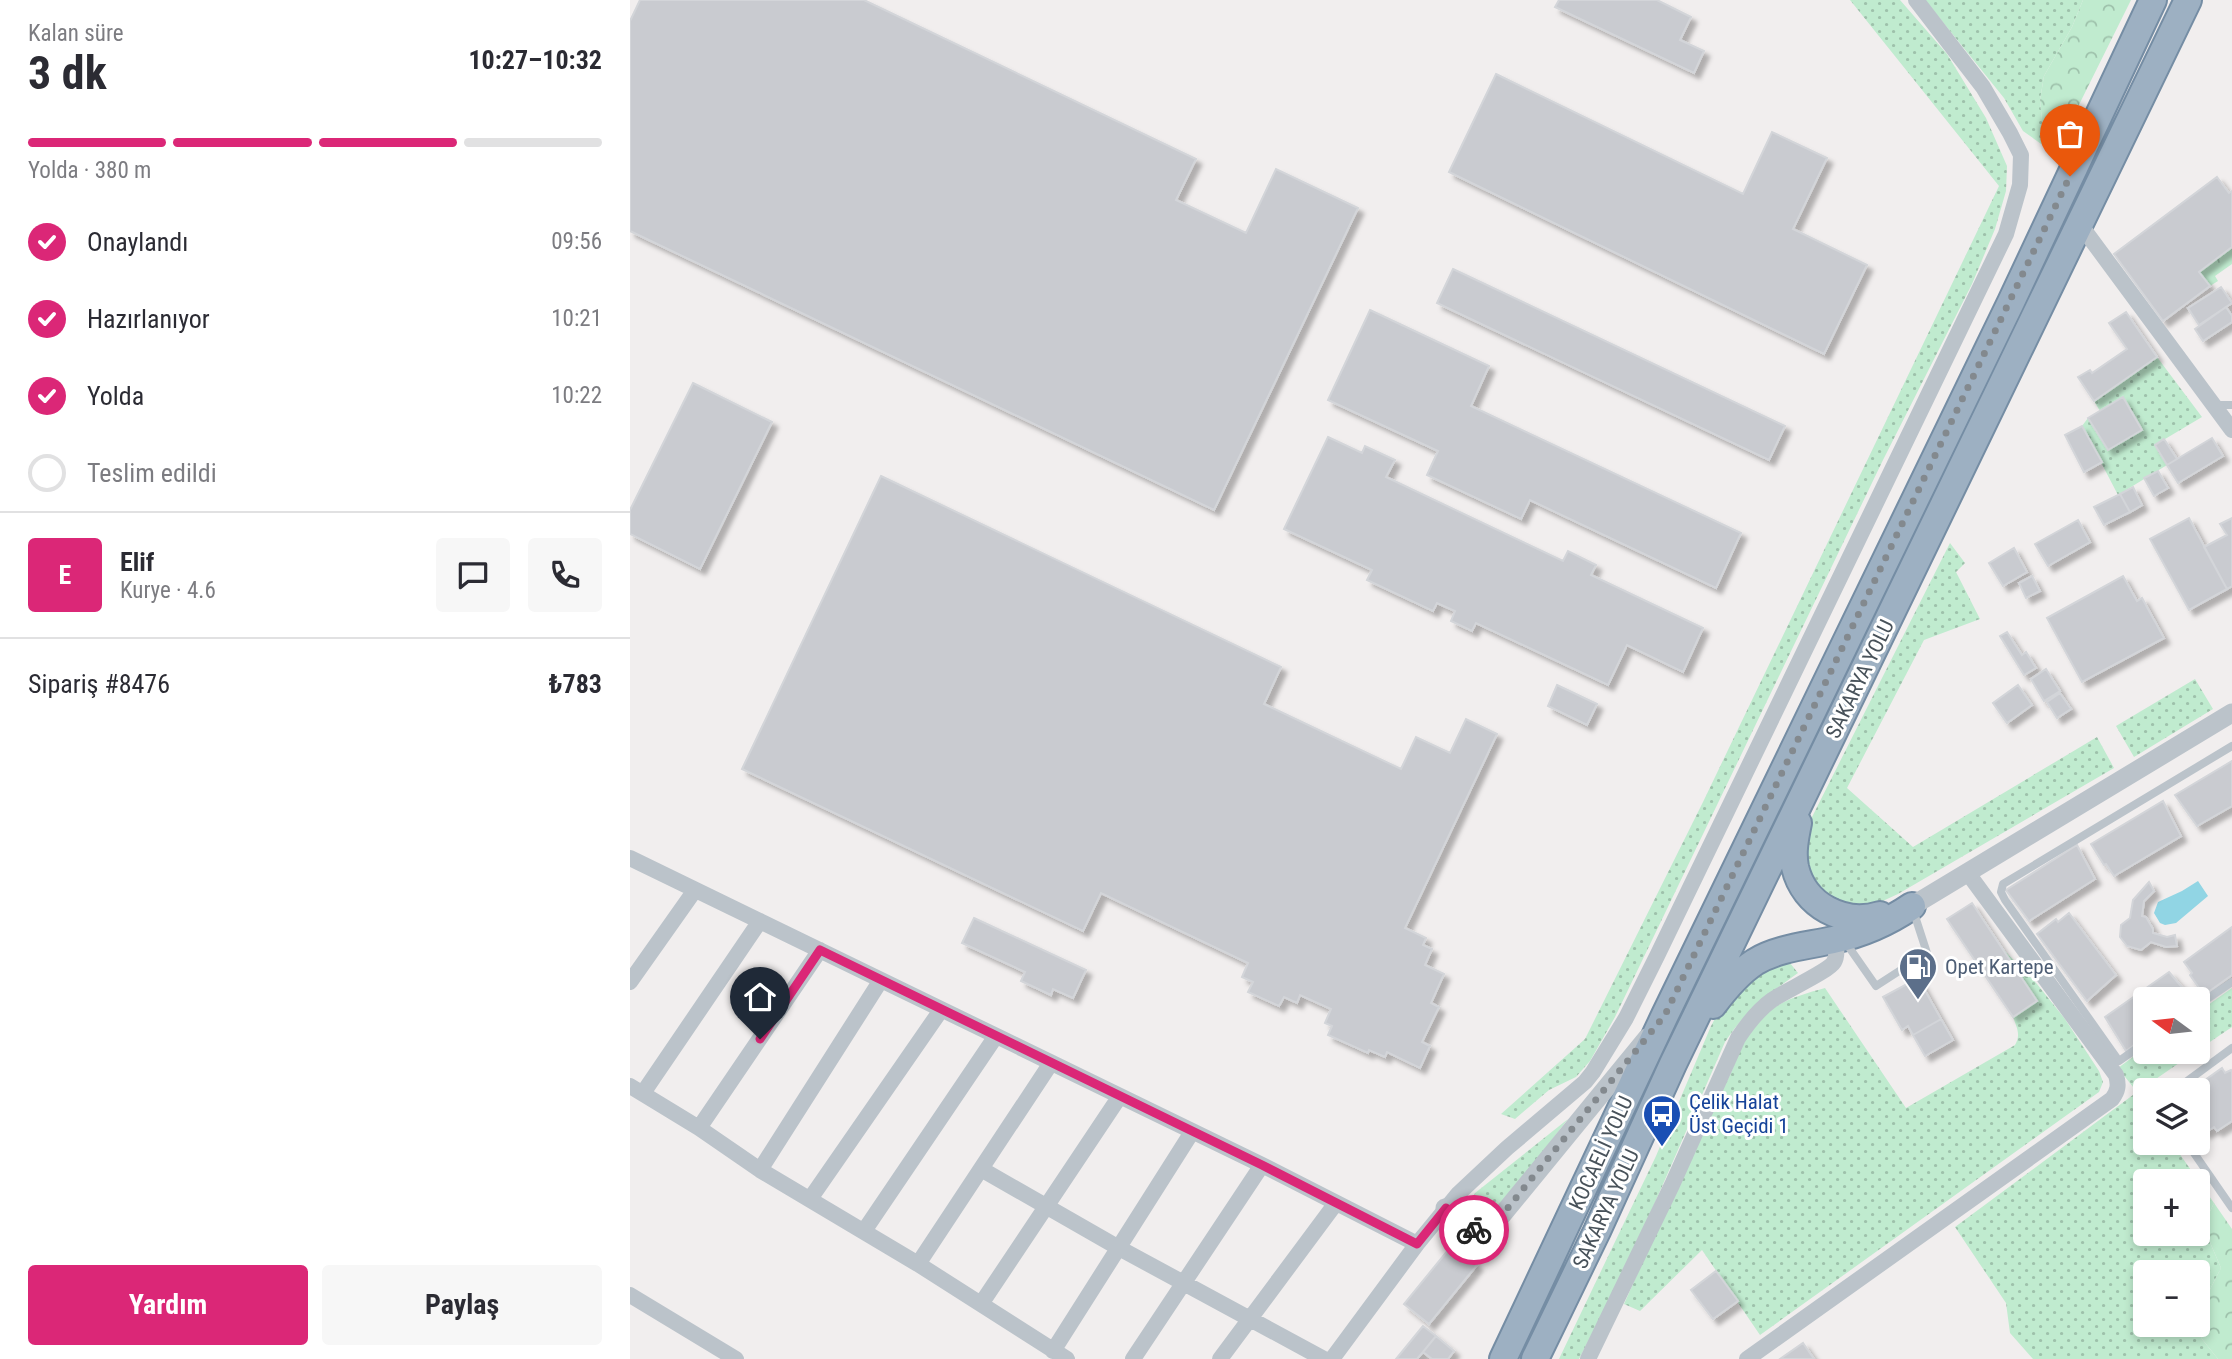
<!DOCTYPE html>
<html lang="tr">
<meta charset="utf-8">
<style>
:root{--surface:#fff;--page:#f7f7f7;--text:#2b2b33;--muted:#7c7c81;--line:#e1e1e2;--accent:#db2777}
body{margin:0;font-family:"Roboto Condensed",sans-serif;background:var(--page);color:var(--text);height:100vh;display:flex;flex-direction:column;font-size:26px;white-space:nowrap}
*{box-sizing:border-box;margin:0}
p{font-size:23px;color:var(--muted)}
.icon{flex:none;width:38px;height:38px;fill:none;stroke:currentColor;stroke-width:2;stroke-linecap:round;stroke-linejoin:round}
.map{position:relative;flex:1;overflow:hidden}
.panel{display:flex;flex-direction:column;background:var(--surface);width:630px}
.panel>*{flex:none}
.needle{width:46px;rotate:285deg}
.controls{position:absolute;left:1503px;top:987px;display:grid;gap:14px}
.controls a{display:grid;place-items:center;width:77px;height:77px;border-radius:7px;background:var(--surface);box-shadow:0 4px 10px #0003;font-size:35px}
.pin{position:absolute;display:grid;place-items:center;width:60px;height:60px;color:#fff;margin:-72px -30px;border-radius:50% 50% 50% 0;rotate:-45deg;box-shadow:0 0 7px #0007}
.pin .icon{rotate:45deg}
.courier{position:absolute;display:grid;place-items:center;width:70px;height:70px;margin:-35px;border:5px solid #db2777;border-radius:50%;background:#fff;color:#222;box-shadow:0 2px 9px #0007}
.headline em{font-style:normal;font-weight:700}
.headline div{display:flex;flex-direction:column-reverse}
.headline{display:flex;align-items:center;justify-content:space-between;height:119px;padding:0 28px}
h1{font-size:46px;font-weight:700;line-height:52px}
.bar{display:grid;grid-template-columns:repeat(4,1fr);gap:10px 7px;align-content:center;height:84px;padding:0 28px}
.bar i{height:9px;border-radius:5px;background:var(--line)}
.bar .active{background:var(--accent)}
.bar p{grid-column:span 4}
.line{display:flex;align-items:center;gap:18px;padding:0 28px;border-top:2px solid var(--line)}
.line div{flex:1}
.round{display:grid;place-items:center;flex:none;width:74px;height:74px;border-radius:7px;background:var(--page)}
ol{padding:0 28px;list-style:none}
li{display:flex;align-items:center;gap:21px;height:77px}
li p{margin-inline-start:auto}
li .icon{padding:7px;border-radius:50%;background:var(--accent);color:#fff;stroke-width:4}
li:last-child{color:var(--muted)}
li i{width:38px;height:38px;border:4px solid var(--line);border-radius:50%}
.primary-button{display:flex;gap:14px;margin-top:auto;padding:14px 28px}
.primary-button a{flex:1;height:80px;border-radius:7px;background:var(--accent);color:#fff;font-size:28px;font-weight:700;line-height:80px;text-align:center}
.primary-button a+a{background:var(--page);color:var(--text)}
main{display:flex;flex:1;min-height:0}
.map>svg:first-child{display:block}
.grass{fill:url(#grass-dots);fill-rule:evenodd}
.forest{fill:url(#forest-crowns)}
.water{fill:#91d5e4}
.building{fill:#c9cbd0;stroke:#d3d5d9;stroke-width:2;filter:url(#shadow)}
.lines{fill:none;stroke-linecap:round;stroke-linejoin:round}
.trunk-casing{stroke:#758da4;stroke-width:30}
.service{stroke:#bbc3ca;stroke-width:8}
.minor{stroke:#bbc3ca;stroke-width:16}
.tertiary{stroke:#bbc3ca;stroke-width:19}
.trunk{stroke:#9db0c2;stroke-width:26}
.done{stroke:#83898e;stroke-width:7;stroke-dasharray:0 12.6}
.route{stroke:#db2777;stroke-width:9}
.labels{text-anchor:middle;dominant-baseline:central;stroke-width:6;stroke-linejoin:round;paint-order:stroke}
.street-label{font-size:21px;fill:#48525a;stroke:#fff}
.service-label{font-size:21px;fill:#4e5e75;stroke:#fff;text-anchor:start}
.transit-label{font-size:21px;fill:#164399;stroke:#fff;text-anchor:start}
</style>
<main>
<section class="panel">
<div class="headline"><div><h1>3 dk</h1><p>Kalan süre</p></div><em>10:27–10:32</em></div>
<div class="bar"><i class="active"></i><i class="active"></i><i class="active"></i><i></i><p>Yolda · 380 m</p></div>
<ol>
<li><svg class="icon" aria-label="check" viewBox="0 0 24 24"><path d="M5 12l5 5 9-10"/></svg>Onaylandı<p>09:56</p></li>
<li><svg class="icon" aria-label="check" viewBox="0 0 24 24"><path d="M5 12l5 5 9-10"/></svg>Hazırlanıyor<p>10:21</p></li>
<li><svg class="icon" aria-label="check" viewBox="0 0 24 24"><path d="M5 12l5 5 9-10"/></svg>Yolda<p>10:22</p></li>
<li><i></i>Teslim edildi</li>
</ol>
<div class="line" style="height:126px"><b class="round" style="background:var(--accent);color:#fff">E</b><div><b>Elif</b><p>Kurye · 4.6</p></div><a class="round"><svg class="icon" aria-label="chat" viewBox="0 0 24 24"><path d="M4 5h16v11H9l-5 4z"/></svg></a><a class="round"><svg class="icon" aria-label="phone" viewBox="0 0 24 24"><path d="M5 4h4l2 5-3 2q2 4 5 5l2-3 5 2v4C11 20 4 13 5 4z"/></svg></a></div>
<div class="line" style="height:91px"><div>Sipariş #8476</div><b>₺783</b></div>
<div class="primary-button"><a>Yardım</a><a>Paylaş</a></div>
</section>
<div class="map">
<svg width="1602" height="1359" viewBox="0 0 1602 1359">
<defs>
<pattern id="grass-dots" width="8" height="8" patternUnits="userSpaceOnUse" patternTransform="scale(1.75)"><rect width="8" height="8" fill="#c0ebcf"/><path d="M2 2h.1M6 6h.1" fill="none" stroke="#9ec1ab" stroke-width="1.8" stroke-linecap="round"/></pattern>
<pattern id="forest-crowns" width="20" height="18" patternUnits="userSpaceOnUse" patternTransform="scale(1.75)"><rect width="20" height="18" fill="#c0ebcf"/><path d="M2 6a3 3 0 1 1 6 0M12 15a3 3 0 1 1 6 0" fill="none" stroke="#9ec1ab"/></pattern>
<filter id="shadow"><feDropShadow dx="5.5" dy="5.5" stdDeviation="2" flood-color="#0004"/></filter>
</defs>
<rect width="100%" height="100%" fill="#f1eeee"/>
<path class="grass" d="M1220,0H1270L1317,54L1356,118L1377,166L1376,191L1365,229L1342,284L1253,460L985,1017L960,1061L946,1077L919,1090L885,1119L871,1114L955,1039L1073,802L1369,186Z
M1295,0H1453L1442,27L1414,76L1410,100L1413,131L1422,141L1432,139L1433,148L1414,146L1393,131L1374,98Z
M1527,357L1572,417L1525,445L1537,465L1488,495L1452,426L1458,418L1470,411L1464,401Z
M1320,543L1335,563L1326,572L1350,619L1294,640L1217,788L1283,847L1467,737L1484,768L1268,894L1244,905L1224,909L1192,897L1171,854L1179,823Z
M1565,679L1583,709L1504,757L1486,726Z
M1371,947L1407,984L1435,1019L1469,1071L1473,1082L1469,1092L1130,1335L1072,1250L1010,1311L994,1304C1028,1228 1061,1151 1099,1077C1108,1058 1116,1031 1132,1016C1149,1001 1173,994 1195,988L1276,1108L1385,1045C1391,1035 1387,1028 1383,1017L1407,1001Z
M1156,958L1168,973C1137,995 1116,1010 1095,1042L1003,1253L949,1359H929L1026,1156L1081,1026L1095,1000L1114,981Z
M1602,988V1027L1568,1050V1012Z
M1515,1048L1516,1052H1565L1507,1092L1515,1104L1516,1143H1542L1584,1203L1573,1226L1591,1268L1568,1313V1272H1516V1325H1566L1572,1339L1588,1359H1403L1380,1333L1376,1303L1325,1227L1507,1092L1488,1068ZM1516,1181H1568V1234H1516Z
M938,1119L863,1216L858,1219L840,1206L845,1193Z"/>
<path class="forest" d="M1453,0H1501L1432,139L1422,141L1413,131L1410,100L1414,76L1442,27Z
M1602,247V264L1585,276L1588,281L1580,286L1569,272Z
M1584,1203L1602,1229V1359H1588L1572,1339L1566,1325H1568V1313L1591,1268L1573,1226Z"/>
<path class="water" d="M1568,881L1578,896L1546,923L1535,925L1530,923L1524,913L1528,902L1552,891Z"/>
<path class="building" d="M10,0H234L566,159L546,200L616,233L646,169L728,208L584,510L0,231V21Z
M929,0H1027L1061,17L1050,40L1074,51L1064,73L925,7Z
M866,74L1113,194L1142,132L1197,158L1163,229L1237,265L1194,354L819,172Z
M1587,177L1599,193L1602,191V247L1569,272L1580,286L1533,321L1484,254Z
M823,269L1155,426L1139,460L807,303Z
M1591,287L1602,303L1569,325L1558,308Z
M1596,307L1602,316V322L1573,341L1565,329Z
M740,310L859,366L841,406L1111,533L1086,588L900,500L891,519L797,475L808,451L698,400Z
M1496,312L1527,357L1464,401L1448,377L1460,370L1462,373L1497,349L1479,323Z
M63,383L142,422L70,569L0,534V510Z
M1493,397L1512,430L1478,450L1458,418Z
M1452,426L1472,462L1454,472L1435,435Z
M698,437L732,453L735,446L765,460L756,477L933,561L938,551L966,565L961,575L1073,628L1053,672L997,645L978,685L846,623L842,631L821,621L825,611L807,603L803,611L737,580L742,570L654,529Z
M1582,438L1593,456L1548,483L1537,465Z
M1534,439L1547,459L1537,465L1525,445Z
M1528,471L1538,488L1524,496L1514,478Z
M251,476L651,667L634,704L771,769L786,737L820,753L836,719L867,734L775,928L796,938L793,945L802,949L795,965L814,974L801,1003L809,1007L792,1042L800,1046L790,1068L757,1052L755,1057L739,1050L738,1053L698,1035L702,1026L695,1023L701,1009L670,995L667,1003L654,997L649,1006L618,992L623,982L612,977L618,963L471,893L453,931L112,769Z
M1503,487L1512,505L1500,512L1490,494Z
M1490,494L1500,512L1474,525L1464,507Z
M1559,518L1597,589L1559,610L1520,539Z
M1602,518V586L1597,589L1574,547L1597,535L1590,524Z
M1448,520L1460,542L1418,566L1405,544Z
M1384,548L1397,572L1373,586L1359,563Z
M1402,576L1410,591L1396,598L1389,583Z
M1493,576L1507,601L1512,598L1534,638L1452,682L1417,618Z
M1377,632L1392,655L1396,652L1406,668L1394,675L1370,636Z
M1416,669L1430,691L1414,701L1401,679Z
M927,685L967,704L957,725L918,706Z
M1388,685L1402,705L1377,723L1363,703Z
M1430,693L1441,709L1427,718L1417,702Z
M1602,761V806L1567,826L1545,795Z
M1533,801L1551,836L1484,876L1476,864L1474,865L1461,844Z
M1447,845L1465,879L1399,921L1376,890Z
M1519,882L1524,891L1514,901L1512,916L1516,917L1523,929V933L1537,937L1545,935L1547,946L1536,947L1521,942L1511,950L1497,946L1490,937L1491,925L1500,918L1503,900Z
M1342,903L1407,1001L1383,1017L1317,919Z
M1439,913L1486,975L1457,1001L1407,934L1426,919L1428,922Z
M344,918L456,970L443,998L423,989L421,995L391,981L395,972L332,943Z
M1602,927V975L1574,995L1560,975L1562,973L1554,962Z
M1539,972L1562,999H1516V1036L1496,1051L1475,1017Z
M1288,978L1311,1019L1283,1035L1278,1026L1272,1030L1253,997Z
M1311,1019L1323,1040L1295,1056L1283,1035Z
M1592,1068L1595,1073L1601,1070L1602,1071V1121L1587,1131L1584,1127L1575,1133L1572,1129L1568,1132V1090H1561Z
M823,1244L847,1265L799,1324L774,1304Z
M1086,1271L1108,1301L1083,1319L1061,1290Z
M793,1326L806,1336L793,1352L787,1359H766Z
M806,1336L824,1351L818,1359H802L793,1352Z
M1173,1343L1184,1359H1150Z"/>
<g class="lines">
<defs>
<path id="trunk" d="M1168,823C1165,838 1162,852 1165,867C1174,906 1214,926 1250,915
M1083,1005C1095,989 1108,973 1125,962C1148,948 1177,946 1203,940C1232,934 1257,923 1282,906
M873,1359L1035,1015L1381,302L1523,0
M905,1359L967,1231L1043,1064L1558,0"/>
</defs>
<use href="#trunk" class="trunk-casing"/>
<path class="service" d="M1584,405H1602
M1216,943L1246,986L1297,953L1283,910
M1568,1005L1602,982
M1516,1042L1489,1061L1375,900L1371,892L1373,884L1602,746
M1545,1090L1602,1048
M1557,1143L1602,1208"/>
<path class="minor" d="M1449,223L1602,430
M0,858L632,1165L787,1244
M0,982L65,890
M0,1086L69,1128L130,1170L288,1264L437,1359
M13,1093L130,921
M69,1128L190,950
M351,1169L489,1248L694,1359
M130,1170L251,980
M180,1199L311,1010
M234,1231L366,1036
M288,1264L421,1063
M0,1295L106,1359
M351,1304L490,1096
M423,1351L562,1132
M503,1359L632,1165
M590,1359L706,1203
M702,1359L787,1244L828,1194L877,1148L955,1082L963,1072L996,1018L1027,956L1376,234L1390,185L1391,155L1380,133L1353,87L1286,0
M958,1359L1042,1185L1108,1038C1118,1023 1128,1010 1142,1000C1155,991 1199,971 1204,962C1208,955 1206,947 1204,940
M1117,1359L1482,1099C1488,1091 1489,1085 1486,1075L1337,872"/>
<path class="tertiary" d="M1282,906L1602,713
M815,1208L854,1237L1017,1038"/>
<use href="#trunk" class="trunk"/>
</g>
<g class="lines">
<path class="done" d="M844,1230L854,1237L1035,1015L1440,176"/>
<path class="route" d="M130,1039L190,950L632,1165L787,1244L816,1208L844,1230"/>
</g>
<defs>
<symbol id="fuel-pin" viewBox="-11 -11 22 30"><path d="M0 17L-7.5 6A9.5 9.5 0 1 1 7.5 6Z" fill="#5c6f8a" stroke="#fff"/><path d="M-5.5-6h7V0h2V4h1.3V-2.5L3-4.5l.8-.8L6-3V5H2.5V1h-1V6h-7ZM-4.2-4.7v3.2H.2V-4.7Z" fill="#fff"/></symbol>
<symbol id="bus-pin" viewBox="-11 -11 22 30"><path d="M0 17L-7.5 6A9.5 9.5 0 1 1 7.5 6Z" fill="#1a4fb4" stroke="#fff"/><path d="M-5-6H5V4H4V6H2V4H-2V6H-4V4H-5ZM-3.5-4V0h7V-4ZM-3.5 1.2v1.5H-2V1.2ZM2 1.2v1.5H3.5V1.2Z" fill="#fff"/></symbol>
</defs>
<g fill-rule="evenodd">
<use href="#fuel-pin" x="1266" y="945" width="44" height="60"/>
<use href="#bus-pin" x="1010" y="1092" width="44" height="60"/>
</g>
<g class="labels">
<g class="street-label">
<text transform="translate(1230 679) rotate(-64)">SAKARYA YOLU</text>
<text transform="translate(971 1153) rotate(-65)">KOCAELİ YOLU</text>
<text transform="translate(976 1209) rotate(-65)">SAKARYA YOLU</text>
</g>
<g class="service-label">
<text x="1315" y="967">Opet Kartepe</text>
</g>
<g class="transit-label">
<text x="1059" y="1102">Çelik Halat<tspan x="1059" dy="24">Üst Geçidi 1</tspan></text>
</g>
</g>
</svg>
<div class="controls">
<a><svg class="needle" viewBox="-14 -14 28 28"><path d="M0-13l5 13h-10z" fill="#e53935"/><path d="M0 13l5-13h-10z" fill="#7c7c81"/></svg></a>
<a><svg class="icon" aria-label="layers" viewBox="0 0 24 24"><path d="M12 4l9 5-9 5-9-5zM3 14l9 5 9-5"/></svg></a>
<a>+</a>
<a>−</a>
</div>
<div class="pin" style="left:1440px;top:176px;background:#ea580c"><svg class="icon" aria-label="bag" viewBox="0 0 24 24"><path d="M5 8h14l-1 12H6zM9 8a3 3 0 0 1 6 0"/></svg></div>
<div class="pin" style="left:130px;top:1039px;background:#1f2937"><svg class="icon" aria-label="home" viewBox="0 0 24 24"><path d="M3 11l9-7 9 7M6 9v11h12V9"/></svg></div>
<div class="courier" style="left:844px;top:1230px"><svg class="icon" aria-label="bike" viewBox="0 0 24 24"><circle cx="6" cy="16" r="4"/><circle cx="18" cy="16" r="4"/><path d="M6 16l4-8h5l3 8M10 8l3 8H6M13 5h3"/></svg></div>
</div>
</main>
